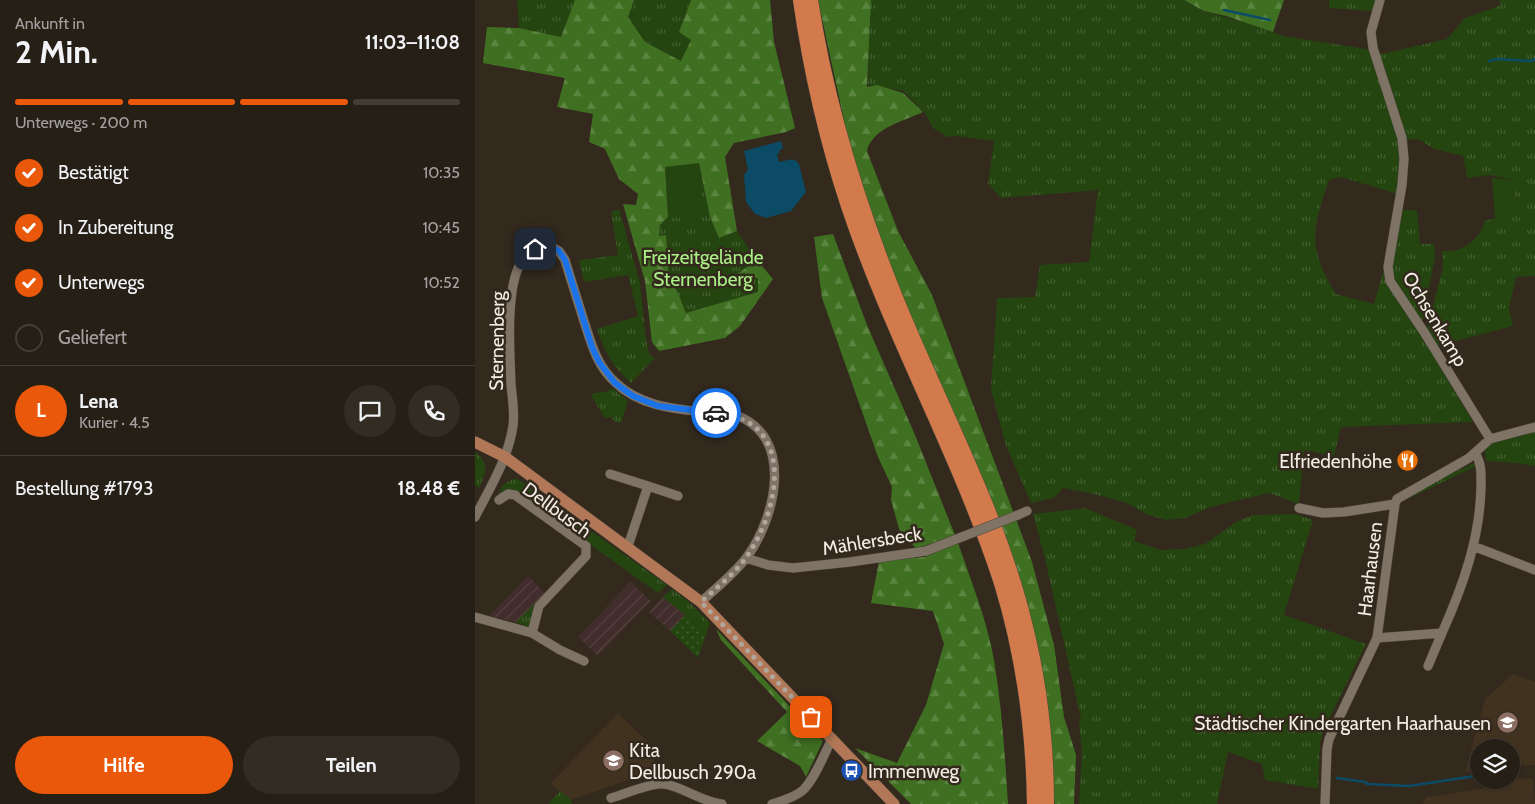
<!DOCTYPE html>
<html lang="de">
<meta charset="utf-8">
<style>
:root{--surface:#261f16;--page:#322c23;--text:#f1f3f6;--muted:#a4a2a1;--line:#423d35;--accent:#ea580c}
body{margin:0;font-family:Cabin,sans-serif;background:var(--page);color:var(--text);height:100vh;display:flex;flex-direction:column;font-size:19px;white-space:nowrap}
*{box-sizing:border-box;margin:0}
p{font-size:16px;color:var(--muted)}
.icon{flex:none;width:28px;height:28px;fill:none;stroke:currentColor;stroke-width:2;stroke-linecap:round;stroke-linejoin:round}
.map{position:relative;flex:1;overflow:hidden}
.drawer{display:flex;flex-direction:column;background:var(--surface);width:475px}
.drawer>*{flex:none}
.tools{position:absolute;left:995px;top:739px;display:grid;gap:10px}
.tools a{display:grid;place-items:center;width:50px;height:50px;border-radius:50%;background:var(--surface);box-shadow:0 1px 4px #0004,0 0 0 1px var(--line);font-size:25px}
.pin{position:absolute;display:grid;place-items:center;width:42px;height:42px;color:#fff;margin:-21px;border-radius:10px;box-shadow:0 2px 8px #0006}
.courier{position:absolute;display:grid;place-items:center;width:50px;height:50px;margin:-25px;border:4px solid #1a73e8;border-radius:50%;background:#fff;color:#222;box-shadow:0 1px 6px #0007}
.head em{font-style:normal;font-weight:700}
.head div{display:flex;flex-direction:column-reverse}
.head{display:flex;align-items:center;justify-content:space-between;height:85px;padding:0 15px}
h1{font-size:32px;font-weight:700;line-height:38px}
.bar{display:grid;grid-template-columns:repeat(4,1fr);gap:8px 5px;align-content:center;height:60px;padding:0 15px}
.bar i{height:6px;border-radius:4px;background:var(--line)}
.bar .current{background:var(--accent)}
.bar p{grid-column:span 4}
.line{display:flex;align-items:center;gap:12px;padding:0 15px;border-top:1px solid var(--line)}
.line div{flex:1}
.round{display:grid;place-items:center;flex:none;width:52px;height:52px;border-radius:26px;background:var(--page)}
ol{padding:0 15px;list-style:none}
li{display:flex;align-items:center;gap:15px;height:55px}
li p{margin-inline-start:auto}
li .icon{padding:5px;border-radius:50%;background:var(--accent);color:#fff;stroke-width:4}
li:last-child{color:var(--muted)}
li i{width:28px;height:28px;border:2px solid var(--line);border-radius:50%}
.primary-button{display:flex;gap:10px;margin-top:auto;padding:10px 15px}
.primary-button a{flex:1;height:58px;border-radius:30px;background:var(--accent);color:#fff;font-size:20px;font-weight:700;line-height:58px;text-align:center}
.primary-button a+a{background:var(--page);color:var(--text)}
main{display:flex;flex:1;min-height:0}
.map>svg:first-child{display:block}
.industrial{fill:url(#industrial-furrows)}
.built{fill:#413220}
.grass{fill:url(#grass-tufts)}
.forest{fill:url(#forest-firs)}
.garden{fill:url(#garden-dots)}
.pitch{fill:#24450f}
.water{fill:#0c4b65}
.lines{fill:none;stroke-linecap:round;stroke-linejoin:round}
.stream{stroke:#0c4b65;stroke-width:2.5}
.minor-casing{stroke:#4f473c;stroke-width:10}
.major-casing{stroke:#4f473c;stroke-width:12}
.highway-casing{stroke:#4f473c;stroke-width:15}
.minor{stroke:#7f7366;stroke-width:9}
.major{stroke:#b17756;stroke-width:11}
.highway{stroke:#d27a4b;stroke-width:14}
.minor-bridge-casing{stroke:#4f473c;stroke-width:10;stroke-linecap:butt}
.minor-bridge{stroke:#7f7366;stroke-width:9}
.done{stroke:#b0a89f;stroke-width:5;stroke-dasharray:0 9}
.route{stroke:#1a73e8;stroke-width:6}
.labels{text-anchor:middle;dominant-baseline:central;stroke-width:5;stroke-linejoin:round;paint-order:stroke}
.park-label{font-size:19px;fill:#acf188;stroke:#33291d}
.street-label{font-size:19px;fill:#f4ede5;stroke:#33291d}
.poi-label{font-size:19px;fill:#f4ede5;stroke:#33291d;text-anchor:end}
</style>
<main>
<section class="drawer">
<div class="head"><div><h1>2 Min.</h1><p>Ankunft in</p></div><em>11:03–11:08</em></div>
<div class="bar"><i class="current"></i><i class="current"></i><i class="current"></i><i></i><p>Unterwegs · 200 m</p></div>
<ol>
<li><svg class="icon" aria-label="check" viewBox="0 0 24 24"><path d="M5 12l5 5 9-10"/></svg>Bestätigt<p>10:35</p></li>
<li><svg class="icon" aria-label="check" viewBox="0 0 24 24"><path d="M5 12l5 5 9-10"/></svg>In Zubereitung<p>10:45</p></li>
<li><svg class="icon" aria-label="check" viewBox="0 0 24 24"><path d="M5 12l5 5 9-10"/></svg>Unterwegs<p>10:52</p></li>
<li><i></i>Geliefert</li>
</ol>
<div class="line" style="height:90px"><b class="round" style="background:var(--accent);color:#fff">L</b><div><b>Lena</b><p>Kurier · 4.5</p></div><a class="round"><svg class="icon" aria-label="chat" viewBox="0 0 24 24"><path d="M4 5h16v11H9l-5 4z"/></svg></a><a class="round"><svg class="icon" aria-label="phone" viewBox="0 0 24 24"><path d="M5 4h4l2 5-3 2q2 4 5 5l2-3 5 2v4C11 20 4 13 5 4z"/></svg></a></div>
<div class="line" style="height:65px"><div>Bestellung #1793</div><b>18.48 €</b></div>
<div class="primary-button"><a>Hilfe</a><a>Teilen</a></div>
</section>
<div class="map">
<svg width="1060" height="804" viewBox="0 0 1060 804">
<defs>
<pattern id="industrial-furrows" width="10" height="10" patternUnits="userSpaceOnUse" patternTransform="scale(1.25)"><rect width="10" height="10" fill="#412d2b"/><path d="M-1 1l2-2M0 10L10 0M9 11l2-2" fill="none" stroke="#54423f"/></pattern>
<pattern id="grass-tufts" width="24" height="20" patternUnits="userSpaceOnUse" patternTransform="scale(1.25)"><rect width="24" height="20" fill="#24450f"/><path d="M3 7l-1-3M5 7V3M7 7l1-3M15 17l-1-3M17 17v-4M19 17l1-3" fill="none" stroke="#446032"/></pattern>
<pattern id="forest-firs" width="22" height="20" patternUnits="userSpaceOnUse" patternTransform="scale(1.25)"><rect width="22" height="20" fill="#3f7021"/><path d="M5 1l3.5 6h-7zM16 11l3.5 6h-7z" fill="#5b8541"/></pattern>
<pattern id="garden-dots" width="8" height="8" patternUnits="userSpaceOnUse" patternTransform="scale(1.25)"><rect width="8" height="8" fill="#24450f"/><path d="M2 2h.1M6 6h.1" fill="none" stroke="#446032" stroke-width="1.8" stroke-linecap="round"/></pattern>
</defs>
<rect width="100%" height="100%" fill="#33291d"/>
<path class="industrial" d="M53,576L70,593L53,611L41,622L14,616Z
M156,582L176,601L123,656L103,637Z
M188,597L210,615L195,631L174,612Z"/>
<path class="built" d="M1038,674L1060,682V765L1036,766V748H1004V770L990,772L1010,699Z
M143,713L181,750L176,772L96,800L75,784Z
M1038,778L1058,779L1060,804H948L951,797L1035,785Z"/>
<path class="grass" d="M42,0H100L86,37L44,28Z
M159,0H216L204,32L216,40L206,61L170,42L153,17Z
M395,0H709L728,11L771,23L809,36L897,50L926,143L923,194L866,177L854,180C837,230 832,247 861,294L899,304L908,272L998,422L866,427L859,456L829,450L824,504L794,493L735,507L710,518L691,520L673,515L652,503L615,493L588,488L579,498L556,503L530,443L516,389L522,298L560,297L565,265L614,262L623,190L526,198L513,184L519,141L481,136L472,137L458,128L450,113L428,91L393,85Z
M854,0H900L897,11L854,8Z
M1024,0H1060V276L1041,277L1034,308L1038,326L961,346L952,330L968,267L967,251C981,252 994,247 1003,235C1006,231 1008,225 1011,220L1038,216L1039,180L1015,175L992,178L988,156L959,149L945,140L928,139L902,55L972,39L990,18L1026,5Z
M224,163L235,217L244,238L262,231L282,260L263,273L283,278L284,292L211,313L203,293L194,277L191,236H184L185,225L193,217L190,167Z
M144,209L165,283L171,339L174,354L180,358L156,383C137,365 131,355 122,329L163,316L153,275L109,282L104,260L143,255L136,212Z
M925,210H942L945,244H959L960,257L947,323L915,271Z
M137,388L153,401L146,423L140,422L136,417L130,418L117,397V393L132,392Z
M1060,432V466L1041,463L1011,461L1010,450L1018,442Z
M0,452C15,464 11,472 4,488L0,485Z
M999,463L1001,466L929,501L944,492L947,488Z
M38,479H43L192,585L183,593L44,494L20,500L29,484Z
M610,508L662,530L659,541L686,550L709,549L730,544L761,522L778,515L821,514L838,520L809,615L891,644L848,731L845,743L843,789L790,780L787,764L753,752L742,804H604L607,752L604,722L606,719L570,559L558,514Z
M197,589L213,601L235,623L231,635L210,615L188,597Z
M70,593L56,628L41,622Z
M85,791L96,800L97,804H73Z"/>
<path class="forest" d="M100,0H159L153,17L170,42L206,61L216,40L204,32L216,0H295L299,42L320,128L311,132L259,143L250,157L262,231L244,238L235,217L224,163L190,167L193,217L185,225L184,236L191,235L194,277L203,293L211,313L283,292V278L262,274L282,260L298,279L265,326L250,338L184,351L177,342L170,281L148,204L161,205L163,194L144,179L130,149L114,142L118,114L82,107L90,78L8,63L12,27L44,28L86,37Z
M343,0H396L392,87L402,85L428,93L448,112C429,121 397,128 392,151L423,231L457,295L557,562L579,645L589,717L601,755L599,804H580L576,796L572,729L400,231L378,162Z
M709,0H809L798,32L751,16L729,11Z
M358,234L392,325L440,435L480,535L449,546L441,548L425,532L416,500L417,487L403,457L347,298L339,237Z
M483,543C496,581 512,620 519,660C527,708 530,756 533,804H436L380,748L422,763L451,705L469,644L458,611L396,603L404,561L450,557Z
M241,629L348,741L331,777L325,766L282,741L312,712L246,640Z"/>
<path class="garden" d="M210,615L231,635L223,658L195,631Z"/>
<path class="pitch" d="M220,165L224,216L197,218L194,167Z
M1017,178L1039,180L1038,216L1020,219Z"/>
<path class="water" d="M306,141L308,149L304,150L305,153L302,154L304,162C312,161 319,156 324,164L331,192L316,211L291,218L280,214L271,202L269,175L273,170L269,151Z"/>
<g class="lines">
<path class="stream" d="M749,10L795,20
M1014,61L1022,59L1057,61L1060,59
M862,778L890,782L892,784L934,786L1000,776"/>
<defs>
<path id="minor" d="M905,0L896,32L898,48L927,138L929,159L927,185L913,267L915,281L949,332L1015,439
M135,474L173,486L153,546
M173,486L203,496
M24,500L33,494L40,495L111,546V556L64,606L57,633
M824,508L848,513L869,512L920,504
M543,515L552,511
M0,517C15,488 33,459 38,426C40,412 37,397 36,384C35,354 29,279 50,257C57,250 64,248 74,245L84,251L90,260C96,280 102,299 108,318C116,342 121,365 140,382C163,405 197,409 228,412C237,412 249,411 258,414C321,435 301,517 272,557C259,574 241,588 226,602
M998,546L1060,570
M271,558L293,565L318,568L375,562L451,551
M0,617L57,633L85,650L109,661
M902,638L967,633C988,586 1005,538 1006,487C1006,474 1007,464 1000,453
M953,666L967,633
M136,798C150,794 170,785 184,784C200,782 226,802 247,804
M297,804C307,801 318,798 327,791C339,781 349,754 357,739
M850,804L852,749L854,739L902,638L920,504L922,499L994,458L1015,439L1060,427"/>
<path id="major" d="M0,442L30,457L226,602L419,804"/>
<path id="highway" d="M325,0C335,69 351,140 373,206C416,335 484,454 526,583C548,655 558,729 559,804
M336,0C352,105 384,207 424,305C467,410 523,512 550,623C565,682 572,744 572,804"/>
</defs>
<use href="#minor" class="minor-casing"/>
<use href="#major" class="major-casing"/>
<use href="#highway" class="highway-casing"/>
<use href="#minor" class="minor"/>
<use href="#major" class="major"/>
<use href="#highway" class="highway"/>
<defs>
<path id="minor-bridge" d="M451,551L543,515"/>
</defs>
<use href="#minor-bridge" class="minor-bridge-casing"/>
<use href="#minor-bridge" class="minor-bridge"/>
</g>
<g class="lines">
<path class="done" d="M241,413C321,419 306,508 272,556C260,574 241,588 226,602L336,717"/>
<path class="route" d="M60,249L74,245L84,251L90,260L117,347L124,362L140,383L158,396L183,406L241,413"/>
</g>
<defs>
<symbol id="restaurant-disc" viewBox="-11 -11 22 22"><circle r="9.5" fill="#e8710a" stroke="#33291d"/><path d="M-5-6h1v4h1v-4h1v4h1v-4h1v5L-1.5 .5V6h-2V.5L-5-1ZM5-6V6H3V1.5H1.5Q1.5-4 5-6Z" fill="#fff"/></symbol>
<symbol id="school-disc" viewBox="-11 -11 22 22"><circle r="9.5" fill="#8d6e63" stroke="#33291d"/><path d="M0-5L7-2L0 1L-7-2ZM-4 1L0 2.5L4 1V4Q0 6-4 4Z" fill="#fff"/></symbol>
<symbol id="bus-disc" viewBox="-11 -11 22 22"><circle r="9.5" fill="#1a4fb4" stroke="#33291d"/><path d="M-5-6H5V4H4V6H2V4H-2V6H-4V4H-5ZM-3.5-4V0h7V-4ZM-3.5 1.2v1.5H-2V1.2ZM2 1.2v1.5H3.5V1.2Z" fill="#fff"/></symbol>
</defs>
<g fill-rule="evenodd">
<use href="#restaurant-disc" x="920" y="448" width="25" height="25"/>
<use href="#school-disc" x="1020" y="710" width="25" height="25"/>
<use href="#school-disc" x="126" y="748" width="25" height="25"/>
<use href="#bus-disc" x="364" y="758" width="25" height="25"/>
</g>
<g class="labels">
<g class="park-label">
<text x="228" y="257">Freizeitgelände<tspan x="228" dy="22">Sternenberg</tspan></text>
</g>
<g class="street-label">
<text transform="translate(960 319) rotate(59)">Ochsenkamp</text>
<text transform="translate(22 341) rotate(-89)">Sternenberg</text>
<text transform="translate(82 510) rotate(36)">Dellbusch</text>
<text transform="translate(397 541) rotate(-9)">Mählersbeck</text>
<text transform="translate(895 569) rotate(-83)">Haarhausen</text>
</g>
<g class="poi-label">
<text x="917" y="461">Elfriedenhöhe</text>
<text x="1016" y="723">Städtischer Kindergarten Haarhausen</text>
<text x="154" y="750" text-anchor="start">Kita<tspan x="154" dy="22">Dellbusch 290a</tspan></text>
<text x="393" y="771" text-anchor="start">Immenweg</text>
</g>
</g>
</svg>
<div class="tools">
<a><svg class="icon" aria-label="layers" viewBox="0 0 24 24"><path d="M12 4l9 5-9 5-9-5zM3 14l9 5 9-5"/></svg></a>
</div>
<div class="pin" style="left:336px;top:717px;background:#ea580c"><svg class="icon" aria-label="bag" viewBox="0 0 24 24"><path d="M5 8h14l-1 12H6zM9 8a3 3 0 0 1 6 0"/></svg></div>
<div class="pin" style="left:60px;top:249px;background:#1f2937"><svg class="icon" aria-label="home" viewBox="0 0 24 24"><path d="M3 11l9-7 9 7M6 9v11h12V9"/></svg></div>
<div class="courier" style="left:241px;top:413px"><svg class="icon" aria-label="car" viewBox="0 0 24 24"><path d="M5 17H2v-5l4-1 3-4h7l3 4 3 1v5h-3M9 17h6M6 11h13"/><circle cx="7" cy="17" r="2"/><circle cx="17" cy="17" r="2"/></svg></div>
</div>
</main>
